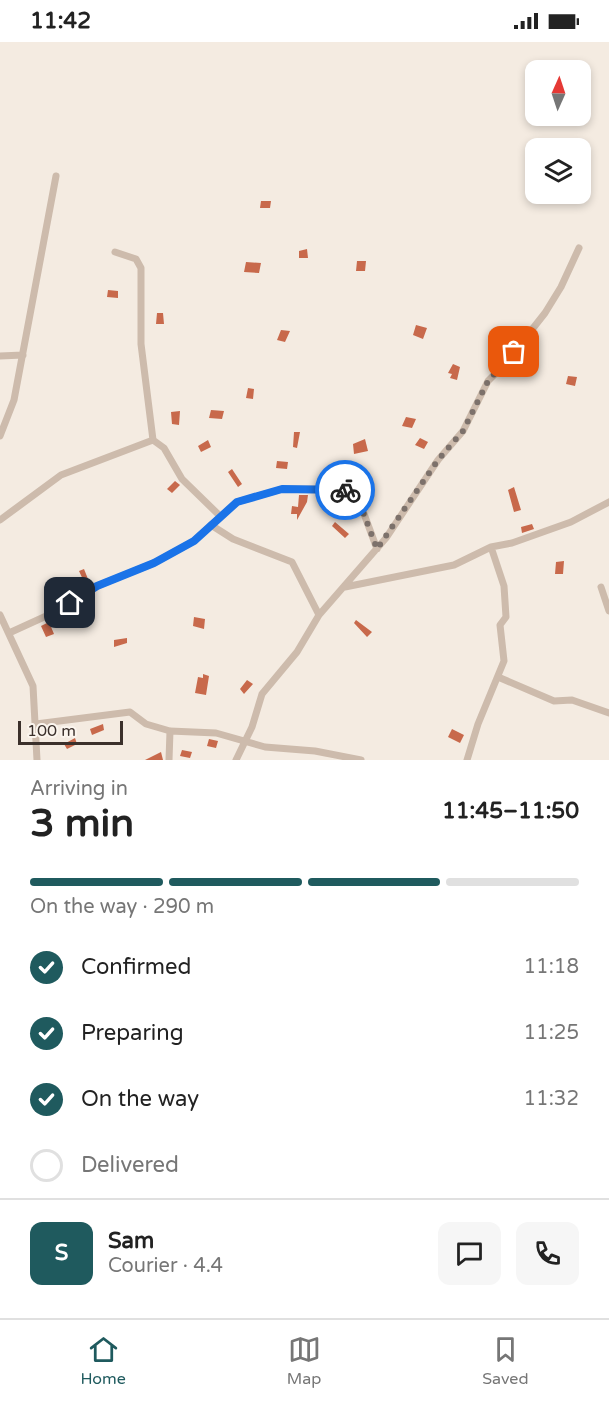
<!DOCTYPE html>
<meta charset="utf-8">
<style>
:root{--surface:#fff;--page:#f6f6f6;--text:#222;--muted:#767676;--line:#e0e0e0;--accent:#1f5a5e}
body{margin:0;font-family:"Varela Round",sans-serif;background:var(--page);color:var(--text);height:100vh;display:flex;flex-direction:column;font-size:22px;white-space:nowrap}
*{box-sizing:border-box;margin:0}
p{font-size:20px;color:var(--muted)}
.icon{flex:none;width:33px;height:33px;fill:none;stroke:currentColor;stroke-width:2;stroke-linecap:round;stroke-linejoin:round}
.map{position:relative;height:718px;overflow:hidden}
.details{display:flex;flex-direction:column;background:var(--surface);flex:1}
.details>*{flex:none}
.needle{width:39px;rotate:3deg}
.fabs{position:absolute;left:525px;top:18px;display:grid;gap:12px}
.fabs a{display:grid;place-items:center;width:66px;height:66px;border-radius:12px;background:var(--surface);box-shadow:0 3px 9px #0003;font-size:30px}
.scale{position:absolute;left:18px;bottom:15px;width:105px;box-sizing:border-box;padding-left:6px;border:3px solid #3b302b;border-top:0;font-size:16px;line-height:21px;white-space:nowrap;color:#3b302b;-webkit-text-stroke:4px #fbf5ee;paint-order:stroke}
.pin{position:absolute;display:grid;place-items:center;width:51px;height:51px;color:#fff;margin:-26px;border-radius:12px;box-shadow:0 3px 9px #0006}
.courier{position:absolute;display:grid;place-items:center;width:60px;height:60px;margin:-30px;border:4px solid #1a73e8;border-radius:50%;background:#fff;color:#222;box-shadow:0 2px 8px #0007}
.overview em{font-style:normal;font-weight:800}
.overview div{display:flex;flex-direction:column-reverse}
.overview{display:flex;align-items:center;justify-content:space-between;height:102px;padding:0 30px}
h1{font-size:39px;font-weight:800;line-height:45px}
.bar{display:grid;grid-template-columns:repeat(4,1fr);gap:9px 6px;align-content:center;height:72px;padding:0 30px}
.bar i{height:8px;border-radius:4px;background:var(--line)}
.bar .on{background:var(--accent)}
.bar p{grid-column:span 4}
.line{display:flex;align-items:center;gap:15px;padding:0 30px;border-top:2px solid var(--line)}
.line div{flex:1}
.round{display:grid;place-items:center;flex:none;width:63px;height:63px;border-radius:12px;background:var(--page)}
ol{padding:0 30px;list-style:none}
li{display:flex;align-items:center;gap:18px;height:66px}
li p{margin-inline-start:auto}
li .icon{padding:6px;border-radius:50%;background:var(--accent);color:#fff;stroke-width:4}
li:last-child{color:var(--muted)}
li i{width:33px;height:33px;border:3px solid var(--line);border-radius:50%}
.status{display:flex;justify-content:space-between;align-items:center;height:42px;padding:0 30px;background:var(--surface);direction:ltr}
.status svg{height:16px;fill:currentColor}
.dock{display:flex;justify-content:space-around;align-items:center;height:84px;border-top:2px solid var(--line);background:var(--surface);font-size:16px;color:var(--muted)}
.dock a{display:grid;justify-items:center;gap:3px}
.dock .on{color:var(--accent)}
.map>svg:first-child{display:block}
.building{fill:#c8694b}
.lines{fill:none;stroke-linecap:round;stroke-linejoin:round}
.minor{stroke:#cdbbac;stroke-width:7}
.done{stroke:#7c716b;stroke-width:6;stroke-dasharray:0 10.8}
.route{stroke:#1a73e8;stroke-width:8}
</style>
<div class="status"><b>11:42</b><svg viewBox="0 0 49 12"><path d="M0 12V9h3v3zM5 12V6h3v6zM10 12V3h3v9zM15 12V0h3v12zM26 1h20v11H26zM47 4h2v5h-2z"/></svg></div>
<div class="map">
<svg width="609" height="718" viewBox="0 0 609 718">
<rect width="100%" height="100%" fill="#f4ebe1"/>
<path class="building" d="M261,159H271L270,166H260Z
M307,207L308,216H299V209Z
M357,219H366L365,229H356Z
M246,220L261,221L259,231L244,230Z
M108,248L118,249V256L107,255Z
M157,271H163L164,282H156Z
M416,283L427,286L423,297L413,293Z
M281,288L290,289L285,300L277,298Z
M453,322L460,325L457,338L450,336L452,332L448,331Z
M568,334L577,335L575,344L566,342Z
M248,346L254,347L253,357L246,356Z
M211,368L224,369L222,377L209,376Z
M180,369L179,383L172,382L171,370Z
M406,375L416,377L412,386L402,384Z
M294,390H300L297,406L293,405Z
M420,396L428,400L424,407L415,403Z
M365,397L368,409L354,412L353,402Z
M208,398L211,405L201,410L198,404Z
M277,419L288,420L287,427L276,426Z
M232,427L242,442L238,445L228,430Z
M175,439L180,443L172,451L167,447Z
M514,445L521,468L514,470L508,448Z
M299,453H308L307,460L297,478V472H291L292,464L298,465Z
M335,480L349,492L345,496L332,484Z
M532,482L534,487L522,491L521,485Z
M564,519L563,532H555L556,520Z
M84,527L90,542L86,544L79,529Z
M194,575L205,577L204,587L193,584Z
M356,578L372,590L367,595L354,581Z
M49,580L54,592L46,595L41,584Z
M127,596V601L114,605V598Z
M203,632L209,634L206,653L195,651L198,635L203,636Z
M247,638L253,642L244,652L240,647Z
M103,682L104,688L92,693L90,687Z
M452,687L464,693L460,701L448,695Z
M75,696L77,702L67,707L64,702Z
M209,697L218,699L216,706L207,704Z
M182,708L192,710L190,716L180,714Z
M161,710L163,718H145Z"/>
<g class="lines">
<path class="minor" d="M115,210L136,217L141,226V302L153,398L164,406L182,437L220,474
M0,314L23,313
M0,394L14,358L56,134
M0,478L61,433L153,398
M211,483L233,497L292,520L319,573
M345,545L454,523L491,505L512,501L571,480L609,460
M601,545L609,569
M0,573L33,644L37,718
M9,591L55,570L97,544L154,521L194,499L237,460L282,447H340L354,451L360,461L377,507
M498,635L554,659L572,658L609,671
M36,682L130,670L146,682L170,689L216,691L265,705L315,709L361,718
M169,718L170,689
M236,718L252,685L262,652L297,610L319,573L386,496L438,418L463,389L488,339L504,323L545,271L561,245L579,206
M467,718L478,682L504,619L500,583L506,575L504,544L491,505"/>
</g>
<g class="lines">
<path class="done" d="M345,448L357,454L377,507L438,418L463,389L488,339L514,310"/>
<path class="route" d="M70,561L97,544L154,521L194,499L237,460L282,447L345,448"/>
</g>
</svg>
<div class="fabs">
<a><svg class="needle" viewBox="-14 -14 28 28"><path d="M0-13l5 13h-10z" fill="#e53935"/><path d="M0 13l5-13h-10z" fill="#767676"/></svg></a>
<a><svg class="icon" aria-label="layers" viewBox="0 0 24 24"><path d="M12 4l9 5-9 5-9-5zM3 14l9 5 9-5"/></svg></a>
</div>
<div class="scale">100 m</div>
<div class="pin" style="left:514px;top:310px;background:#ea580c"><svg class="icon" aria-label="bag" viewBox="0 0 24 24"><path d="M5 8h14l-1 12H6zM9 8a3 3 0 0 1 6 0"/></svg></div>
<div class="pin" style="left:70px;top:561px;background:#1f2937"><svg class="icon" aria-label="home" viewBox="0 0 24 24"><path d="M3 11l9-7 9 7M6 9v11h12V9"/></svg></div>
<div class="courier" style="left:345px;top:448px"><svg class="icon" aria-label="bike" viewBox="0 0 24 24"><circle cx="6" cy="16" r="4"/><circle cx="18" cy="16" r="4"/><path d="M6 16l4-8h5l3 8M10 8l3 8H6M13 5h3"/></svg></div>
</div>
<section class="details">
<div class="overview"><div><h1>3 min</h1><p>Arriving in</p></div><em>11:45–11:50</em></div>
<div class="bar"><i class="on"></i><i class="on"></i><i class="on"></i><i></i><p>On the way · 290 m</p></div>
<ol>
<li><svg class="icon" aria-label="check" viewBox="0 0 24 24"><path d="M5 12l5 5 9-10"/></svg>Confirmed<p>11:18</p></li>
<li><svg class="icon" aria-label="check" viewBox="0 0 24 24"><path d="M5 12l5 5 9-10"/></svg>Preparing<p>11:25</p></li>
<li><svg class="icon" aria-label="check" viewBox="0 0 24 24"><path d="M5 12l5 5 9-10"/></svg>On the way<p>11:32</p></li>
<li><i></i>Delivered</li>
</ol>
<div class="line" style="height:108px"><b class="round" style="background:var(--accent);color:#fff">S</b><div><b>Sam</b><p>Courier · 4.4</p></div><a class="round"><svg class="icon" aria-label="chat" viewBox="0 0 24 24"><path d="M4 5h16v11H9l-5 4z"/></svg></a><a class="round"><svg class="icon" aria-label="phone" viewBox="0 0 24 24"><path d="M5 4h4l2 5-3 2q2 4 5 5l2-3 5 2v4C11 20 4 13 5 4z"/></svg></a></div>
</section>
<nav class="dock">
<a class="on"><svg class="icon" aria-label="home" viewBox="0 0 24 24"><path d="M3 11l9-7 9 7M6 9v11h12V9"/></svg>Home</a>
<a><svg class="icon" aria-label="map" viewBox="0 0 24 24"><path d="M3 6l6-2 6 2 6-2v14l-6 2-6-2-6 2zM9 4v14M15 6v14"/></svg>Map</a>
<a><svg class="icon" aria-label="saved" viewBox="0 0 24 24"><path d="M7 4h10v16l-5-4-5 4z"/></svg>Saved</a>
</nav>
